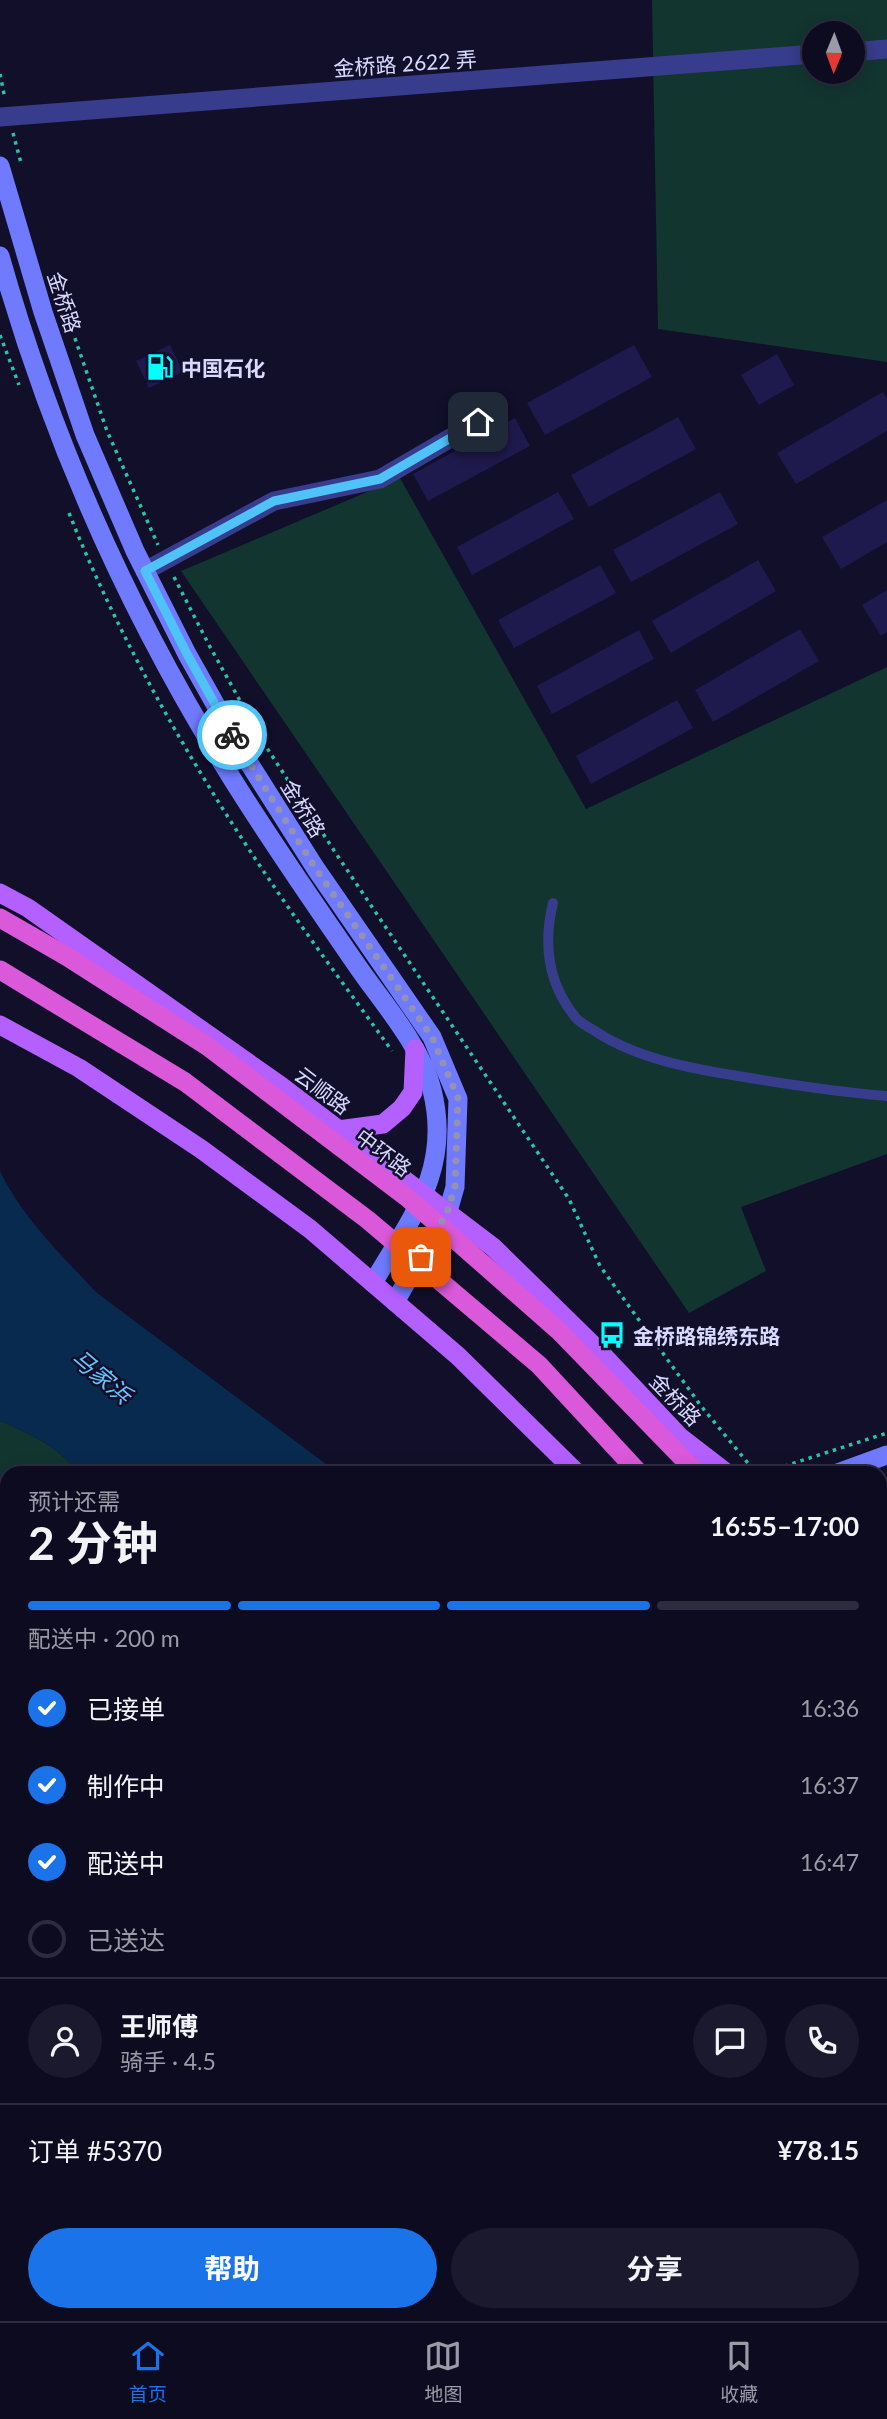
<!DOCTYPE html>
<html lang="zh">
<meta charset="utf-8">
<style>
:root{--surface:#0d0b20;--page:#1b192d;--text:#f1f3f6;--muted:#9a9ba5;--line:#2d2b3e;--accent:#1a73e8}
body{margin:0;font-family:Lato,"Noto Sans SC",sans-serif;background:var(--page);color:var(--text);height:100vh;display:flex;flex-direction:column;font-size:26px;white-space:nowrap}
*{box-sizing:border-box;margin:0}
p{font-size:23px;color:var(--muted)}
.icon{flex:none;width:38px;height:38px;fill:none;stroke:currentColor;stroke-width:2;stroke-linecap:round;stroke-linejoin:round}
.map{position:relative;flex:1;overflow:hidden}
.side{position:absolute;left:0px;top:1466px;width:887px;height:856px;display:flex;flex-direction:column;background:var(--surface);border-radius:21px 21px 0 0;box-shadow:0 4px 18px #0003,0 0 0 2px var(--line)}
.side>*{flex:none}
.needle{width:46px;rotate:181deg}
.buttons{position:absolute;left:802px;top:21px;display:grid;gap:14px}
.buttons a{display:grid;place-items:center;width:63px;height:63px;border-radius:50%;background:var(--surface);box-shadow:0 4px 18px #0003,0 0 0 2px var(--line);font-size:35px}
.pin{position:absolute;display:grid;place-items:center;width:60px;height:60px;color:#fff;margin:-30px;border-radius:14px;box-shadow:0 4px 10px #0006}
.courier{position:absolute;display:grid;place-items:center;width:70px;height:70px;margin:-35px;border:5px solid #4fc3f7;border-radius:50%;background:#fff;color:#222;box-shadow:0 2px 9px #0007}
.headline em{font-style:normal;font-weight:700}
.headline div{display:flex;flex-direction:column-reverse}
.headline{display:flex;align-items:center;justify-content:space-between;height:119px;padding:0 28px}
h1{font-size:46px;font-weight:700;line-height:52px}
.bar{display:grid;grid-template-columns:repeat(4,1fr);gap:10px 7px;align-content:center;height:84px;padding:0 28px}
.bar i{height:9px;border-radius:5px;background:var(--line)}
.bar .active{background:var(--accent)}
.bar p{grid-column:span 4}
.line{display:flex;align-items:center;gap:18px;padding:0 28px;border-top:2px solid var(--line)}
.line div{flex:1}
.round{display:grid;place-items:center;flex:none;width:74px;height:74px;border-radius:37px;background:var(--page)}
ol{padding:0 28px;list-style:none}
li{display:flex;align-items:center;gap:21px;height:77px}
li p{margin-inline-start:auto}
li .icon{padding:7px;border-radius:50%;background:var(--accent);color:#fff;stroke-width:4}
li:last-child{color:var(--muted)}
li i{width:38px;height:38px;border:4px solid var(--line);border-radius:50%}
.action{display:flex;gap:14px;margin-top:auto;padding:14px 28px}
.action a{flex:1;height:80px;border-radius:42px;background:var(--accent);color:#fff;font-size:28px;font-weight:700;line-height:80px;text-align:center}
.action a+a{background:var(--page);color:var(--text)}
.tab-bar{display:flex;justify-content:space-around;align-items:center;height:98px;border-top:2px solid var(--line);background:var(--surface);font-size:19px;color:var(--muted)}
.tab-bar a{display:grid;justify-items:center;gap:4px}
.tab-bar .active{color:var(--accent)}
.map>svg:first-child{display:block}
.green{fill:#123530;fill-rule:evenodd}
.water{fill:#092a4f}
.building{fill:#1f1a4d}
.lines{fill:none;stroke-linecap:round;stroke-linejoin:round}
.path{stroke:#29c3ab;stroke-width:3.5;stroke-dasharray:3.5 5;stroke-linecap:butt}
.service{stroke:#373c8c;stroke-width:10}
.minor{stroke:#373c8c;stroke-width:19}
.secondary{stroke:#6f7aff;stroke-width:19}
.primary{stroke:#b45fff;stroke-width:19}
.trunk{stroke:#da59da;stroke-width:19}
.trunk-bridge{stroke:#da59da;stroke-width:19}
.done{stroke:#9392b4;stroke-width:7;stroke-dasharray:0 12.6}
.route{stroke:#4fc3f7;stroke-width:9}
.labels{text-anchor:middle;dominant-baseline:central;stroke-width:5;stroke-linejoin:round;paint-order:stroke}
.street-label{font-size:21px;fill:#d9d8ff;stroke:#110f2a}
.poi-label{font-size:21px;font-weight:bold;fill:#d9d8ff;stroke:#110f2a;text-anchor:start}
.water-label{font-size:23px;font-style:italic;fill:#66c7ff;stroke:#110f2a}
</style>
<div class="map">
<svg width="887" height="2321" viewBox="0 0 887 2321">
<rect width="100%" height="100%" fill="#110f2a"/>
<path class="green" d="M652,0H887V362L658,329ZM814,33H852V72H814Z
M400,478L586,809L887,667V1154L741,1207L766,1271L689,1313L181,571Z
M0,1421C27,1432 62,1448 77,1473L7,1474V1705L0,1707Z"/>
<path class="water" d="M0,1171C21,1216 63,1257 97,1293L338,1473H77C62,1448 27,1432 0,1421Z
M880,2197L887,2203V2277L880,2270Z"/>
<path class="building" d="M170,345L183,372L149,388L136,361Z
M634,345L652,377L545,435L527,403Z
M777,354L794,385L759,405L741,375Z
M883,392L887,399V431L796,484L777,453Z
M678,417L696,449L589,507L571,475Z
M515,418L530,446L428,501L413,474Z
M558,492L574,519L472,575L457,547Z
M720,492L738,524L631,582L613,550Z
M887,500V542L841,569L822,537Z
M758,560L776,591L671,653L652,621Z
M600,565L616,593L514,648L498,620Z
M887,590V632L881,636L862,605Z
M800,629L819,661L713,722L695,690Z
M639,630L654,659L552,714L537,686Z
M677,700L693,728L591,784L576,756Z
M7,2242V2311L0,2313V2243Z"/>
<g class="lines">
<path class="path" d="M0,74L5,99
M13,133L21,163
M61,298L107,431L158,545
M0,335L19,385
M69,513C122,646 196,773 277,891C314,945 354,998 392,1051
M174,577L209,645L263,742L337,855L569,1199L600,1266L701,1406L757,1474
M760,1474L887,1433
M880,1523L887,1520
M880,1611L887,1620
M0,1746L7,1744
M0,1839L7,1837
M880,1884L887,1893"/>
<path class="service" d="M553,903C543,944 548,984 576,1018C581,1024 591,1028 598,1033C641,1060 694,1069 744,1077C792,1085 839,1092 887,1096"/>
<path class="minor" d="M852,52L887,49
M0,117L814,54
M145,571L274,501L380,479L478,422
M308,2315L310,2321"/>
<path class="secondary" d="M0,166L43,312L85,435L135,551L187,654L242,752L316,869L432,1037L458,1099L455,1187L449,1208L395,1302
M0,256C50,434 126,606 223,764C265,833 312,900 358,967C383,1003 422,1047 432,1090C452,1170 411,1218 373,1283
M835,1474L887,1455
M880,1499L887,1497
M0,1772L7,1769
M0,1814L7,1811"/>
<path class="primary" d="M0,893L28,908L281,1086L493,1247L598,1350L680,1437L728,1474
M0,1025L79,1068L201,1149L310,1229L458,1356L578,1474
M338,1130L383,1124L402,1108L413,1092L415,1049
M880,1646L887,1655"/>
<path class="trunk" d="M880,1673L887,1682
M880,1743L887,1751
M883,1824L887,1830"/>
<path class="trunk-bridge" d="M0,918L66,956L207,1046L409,1199L558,1330L698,1474
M0,970L185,1082L368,1220L539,1365L640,1474"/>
</g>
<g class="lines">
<path class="done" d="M232,735L316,869L432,1037L458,1098L455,1187L447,1213L421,1257"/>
<path class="route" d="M232,735L187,654L145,571L274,501L380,479L478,422"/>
</g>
<defs>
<symbol id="fuel-bare" viewBox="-9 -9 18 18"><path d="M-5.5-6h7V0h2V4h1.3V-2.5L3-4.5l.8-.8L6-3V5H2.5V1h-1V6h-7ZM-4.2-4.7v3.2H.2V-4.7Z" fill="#04feff" stroke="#110f2a" stroke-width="2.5" paint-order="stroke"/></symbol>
<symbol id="bus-bare" viewBox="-9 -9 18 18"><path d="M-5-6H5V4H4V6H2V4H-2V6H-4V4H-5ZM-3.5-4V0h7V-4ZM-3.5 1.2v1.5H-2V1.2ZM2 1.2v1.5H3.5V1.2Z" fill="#04feff" stroke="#110f2a" stroke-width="2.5" paint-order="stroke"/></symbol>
</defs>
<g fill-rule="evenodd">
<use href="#fuel-bare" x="141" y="348" width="38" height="38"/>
<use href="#bus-bare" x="593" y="1316" width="38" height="38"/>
</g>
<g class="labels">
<g class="street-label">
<text transform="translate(405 63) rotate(-4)">金桥路 2622 弄</text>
<text transform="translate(65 302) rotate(72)">金桥路</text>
<text transform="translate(304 808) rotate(58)">金桥路</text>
<text transform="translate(323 1090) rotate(37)">云顺路</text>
<text transform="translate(384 1152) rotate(37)">中环路</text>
<text transform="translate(676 1399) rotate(46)">金桥路</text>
</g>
<g class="poi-label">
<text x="181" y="367">中国石化</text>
<text x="633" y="1335">金桥路锦绣东路</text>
</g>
<g class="water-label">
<text transform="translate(102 1376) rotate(40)">马家浜</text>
</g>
</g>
</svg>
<div class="buttons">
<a><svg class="needle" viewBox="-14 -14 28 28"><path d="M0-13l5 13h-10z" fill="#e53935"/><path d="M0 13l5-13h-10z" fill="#9a9ba5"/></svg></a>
</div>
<div class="pin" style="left:421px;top:1257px;background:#ea580c"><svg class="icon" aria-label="bag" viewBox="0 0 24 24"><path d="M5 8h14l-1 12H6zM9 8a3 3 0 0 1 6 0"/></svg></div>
<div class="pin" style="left:478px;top:422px;background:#1f2937"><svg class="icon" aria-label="home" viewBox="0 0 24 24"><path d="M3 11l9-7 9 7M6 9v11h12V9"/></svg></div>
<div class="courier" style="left:232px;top:735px"><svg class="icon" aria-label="bike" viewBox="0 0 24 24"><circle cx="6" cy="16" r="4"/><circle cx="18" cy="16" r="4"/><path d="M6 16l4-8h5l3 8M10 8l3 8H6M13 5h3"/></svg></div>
<section class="side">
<div class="headline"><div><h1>2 分钟</h1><p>预计还需</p></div><em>16:55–17:00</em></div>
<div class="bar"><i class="active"></i><i class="active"></i><i class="active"></i><i></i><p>配送中 · 200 m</p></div>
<ol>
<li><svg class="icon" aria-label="check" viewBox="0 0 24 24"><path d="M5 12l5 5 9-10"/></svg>已接单<p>16:36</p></li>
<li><svg class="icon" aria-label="check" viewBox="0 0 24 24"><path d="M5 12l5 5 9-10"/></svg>制作中<p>16:37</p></li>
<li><svg class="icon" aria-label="check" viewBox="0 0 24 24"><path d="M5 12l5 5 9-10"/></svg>配送中<p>16:47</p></li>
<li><i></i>已送达</li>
</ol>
<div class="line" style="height:126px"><a class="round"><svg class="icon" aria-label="person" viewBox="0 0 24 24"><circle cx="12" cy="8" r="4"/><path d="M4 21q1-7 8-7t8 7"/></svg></a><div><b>王师傅</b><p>骑手 · 4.5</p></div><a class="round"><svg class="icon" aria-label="chat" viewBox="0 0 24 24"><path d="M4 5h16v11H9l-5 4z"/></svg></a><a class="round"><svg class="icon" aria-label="phone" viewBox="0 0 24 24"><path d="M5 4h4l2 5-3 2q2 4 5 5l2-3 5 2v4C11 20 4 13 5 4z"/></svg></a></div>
<div class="line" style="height:91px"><div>订单 #5370</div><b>¥78.15</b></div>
<div class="action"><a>帮助</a><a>分享</a></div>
</section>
</div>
<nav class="tab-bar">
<a class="active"><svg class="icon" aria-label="home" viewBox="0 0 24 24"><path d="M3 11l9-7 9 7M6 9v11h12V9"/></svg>首页</a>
<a><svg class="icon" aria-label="map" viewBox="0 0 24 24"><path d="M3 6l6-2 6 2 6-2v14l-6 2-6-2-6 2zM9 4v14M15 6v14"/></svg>地图</a>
<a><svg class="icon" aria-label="saved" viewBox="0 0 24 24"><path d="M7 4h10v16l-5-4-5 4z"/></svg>收藏</a>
</nav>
